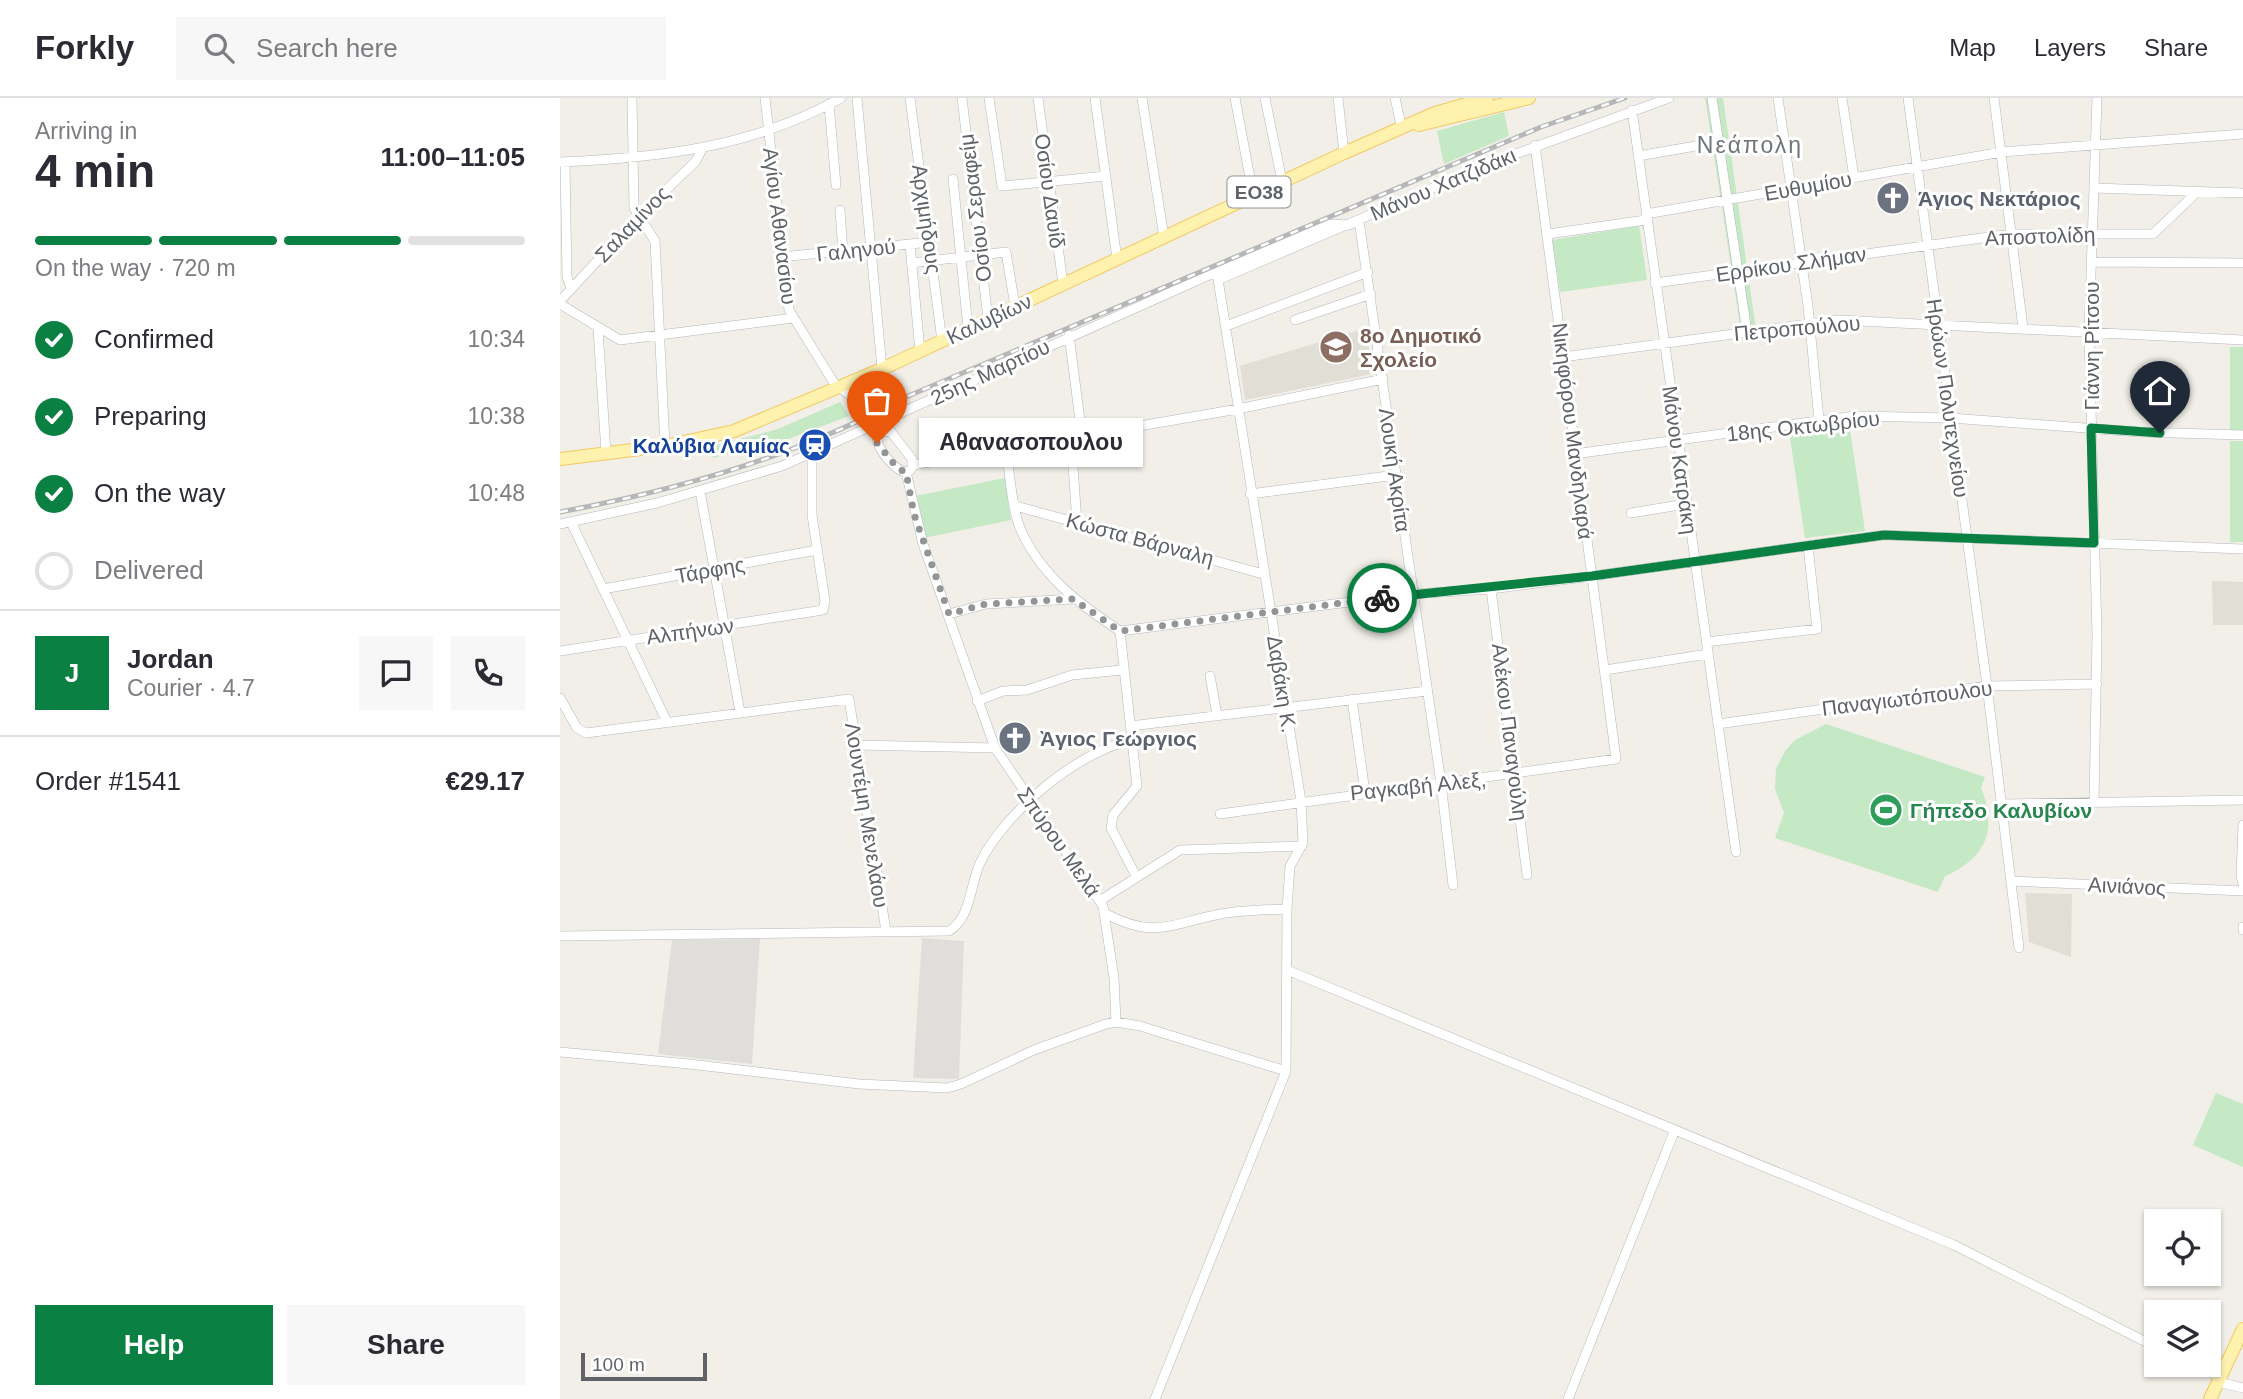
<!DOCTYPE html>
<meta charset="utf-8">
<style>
:root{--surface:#fff;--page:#f7f7f7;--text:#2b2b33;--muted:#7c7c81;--line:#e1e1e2;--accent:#0b8043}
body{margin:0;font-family:Helvetica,sans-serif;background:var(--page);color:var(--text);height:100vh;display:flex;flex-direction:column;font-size:26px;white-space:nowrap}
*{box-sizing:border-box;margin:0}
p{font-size:23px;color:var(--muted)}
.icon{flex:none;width:38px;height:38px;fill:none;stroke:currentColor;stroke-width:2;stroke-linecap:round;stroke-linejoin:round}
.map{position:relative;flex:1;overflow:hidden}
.details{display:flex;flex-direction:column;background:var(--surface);width:560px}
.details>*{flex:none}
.buttons{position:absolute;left:1584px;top:1111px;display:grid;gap:14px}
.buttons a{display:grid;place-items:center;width:77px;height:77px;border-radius:0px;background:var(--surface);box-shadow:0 2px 5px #0004;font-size:35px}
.scale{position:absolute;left:21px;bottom:18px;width:126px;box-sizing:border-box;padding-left:7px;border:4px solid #5f6368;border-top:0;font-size:19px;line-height:24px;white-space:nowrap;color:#5f6368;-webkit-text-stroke:5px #fff;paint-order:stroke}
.pin{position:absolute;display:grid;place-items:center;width:60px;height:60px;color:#fff;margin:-72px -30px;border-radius:50% 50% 50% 0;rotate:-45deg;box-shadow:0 0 7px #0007}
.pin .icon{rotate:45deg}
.courier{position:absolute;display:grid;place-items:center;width:70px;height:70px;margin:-35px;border:5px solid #0b8043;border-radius:50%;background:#fff;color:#222;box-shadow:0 2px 9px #0007}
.bubble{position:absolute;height:49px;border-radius:0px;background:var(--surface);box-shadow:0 2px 5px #0004;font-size:23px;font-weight:800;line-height:49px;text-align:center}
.overview em{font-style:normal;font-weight:800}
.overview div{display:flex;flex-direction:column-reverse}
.overview{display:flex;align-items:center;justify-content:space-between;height:119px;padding:0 35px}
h1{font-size:46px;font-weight:800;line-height:52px}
.bar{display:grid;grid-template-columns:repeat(4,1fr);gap:10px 7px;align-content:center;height:84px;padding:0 35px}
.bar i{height:9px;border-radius:5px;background:var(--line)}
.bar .current{background:var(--accent)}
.bar p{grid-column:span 4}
.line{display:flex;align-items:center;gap:18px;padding:0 35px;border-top:2px solid var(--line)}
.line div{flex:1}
.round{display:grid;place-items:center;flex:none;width:74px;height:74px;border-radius:0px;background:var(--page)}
ol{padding:0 35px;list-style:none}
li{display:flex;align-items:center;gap:21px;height:77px}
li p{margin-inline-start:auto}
li .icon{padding:7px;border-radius:50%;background:var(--accent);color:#fff;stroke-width:4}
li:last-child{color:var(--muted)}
li i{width:38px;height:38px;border:4px solid var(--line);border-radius:50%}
.primary-button{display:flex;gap:14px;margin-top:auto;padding:14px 35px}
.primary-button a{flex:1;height:80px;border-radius:0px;background:var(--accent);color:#fff;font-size:28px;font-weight:800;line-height:80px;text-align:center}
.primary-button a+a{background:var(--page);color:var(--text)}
header{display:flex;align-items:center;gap:42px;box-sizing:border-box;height:98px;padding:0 35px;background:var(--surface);border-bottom:2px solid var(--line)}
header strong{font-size:33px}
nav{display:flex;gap:38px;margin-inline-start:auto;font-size:24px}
.search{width:490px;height:63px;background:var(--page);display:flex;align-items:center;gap:18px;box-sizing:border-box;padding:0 24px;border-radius:0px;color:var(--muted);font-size:26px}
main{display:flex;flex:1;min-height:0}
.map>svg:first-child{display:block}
.industrial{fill:#e0deda}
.education{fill:#e1ded6}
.green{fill:#c5e8c5}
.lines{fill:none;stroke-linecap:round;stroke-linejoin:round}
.minor-casing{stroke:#b5b8bc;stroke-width:10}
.major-casing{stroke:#f2c960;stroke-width:14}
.minor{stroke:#fff;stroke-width:9}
.major{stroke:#fff2af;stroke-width:12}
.rail-casing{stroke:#b6b7b8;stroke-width:5}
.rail{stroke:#fff;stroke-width:2.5;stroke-dasharray:8;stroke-linecap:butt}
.done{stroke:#929495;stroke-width:7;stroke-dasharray:0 12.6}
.route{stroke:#0b8043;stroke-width:9}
.labels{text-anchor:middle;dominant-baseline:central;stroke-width:6;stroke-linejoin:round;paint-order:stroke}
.shield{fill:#fff;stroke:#8f9295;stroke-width:2}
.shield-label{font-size:19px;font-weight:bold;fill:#5f6368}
.street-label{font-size:21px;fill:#5f6368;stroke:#fff}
.worship-label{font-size:21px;font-weight:bold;fill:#5b616d;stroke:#fff;text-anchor:start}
.education-label{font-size:21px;font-weight:bold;fill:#785e54;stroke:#fff;text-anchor:start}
.transit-label{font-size:21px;font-weight:bold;fill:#164399;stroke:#fff;text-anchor:end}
.leisure-label{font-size:21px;font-weight:bold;fill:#27864d;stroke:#fff;text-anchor:start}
.neighbourhood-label{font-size:23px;letter-spacing:2px;fill:#70757a;stroke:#fff}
</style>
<header>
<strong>Forkly</strong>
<div class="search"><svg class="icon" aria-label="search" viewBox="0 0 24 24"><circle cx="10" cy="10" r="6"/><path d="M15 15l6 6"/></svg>Search here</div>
<nav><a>Map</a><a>Layers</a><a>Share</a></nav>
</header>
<main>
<section class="details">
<div class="overview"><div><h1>4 min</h1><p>Arriving in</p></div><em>11:00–11:05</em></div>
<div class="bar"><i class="current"></i><i class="current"></i><i class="current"></i><i></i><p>On the way · 720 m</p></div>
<ol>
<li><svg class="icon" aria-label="check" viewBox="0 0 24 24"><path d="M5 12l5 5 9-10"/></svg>Confirmed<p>10:34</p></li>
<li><svg class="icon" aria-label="check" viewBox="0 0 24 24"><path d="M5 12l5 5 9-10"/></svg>Preparing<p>10:38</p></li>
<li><svg class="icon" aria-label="check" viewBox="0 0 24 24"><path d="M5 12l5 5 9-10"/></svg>On the way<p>10:48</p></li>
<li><i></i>Delivered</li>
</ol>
<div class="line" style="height:126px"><b class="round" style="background:var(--accent);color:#fff">J</b><div><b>Jordan</b><p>Courier · 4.7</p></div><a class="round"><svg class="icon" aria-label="chat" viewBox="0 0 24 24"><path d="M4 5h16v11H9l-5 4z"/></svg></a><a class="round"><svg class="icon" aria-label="phone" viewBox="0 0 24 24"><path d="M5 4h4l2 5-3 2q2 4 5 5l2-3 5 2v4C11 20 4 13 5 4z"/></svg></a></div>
<div class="line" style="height:91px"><div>Order #1541</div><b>€29.17</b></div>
<div class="primary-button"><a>Help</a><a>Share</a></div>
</section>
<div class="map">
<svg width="1683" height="1301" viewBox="0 0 1683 1301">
<rect width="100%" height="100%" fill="#f1efe8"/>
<path class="industrial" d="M362,840L404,843L399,981L353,980Z
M200,841L192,966L98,956L112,842Z"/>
<path class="education" d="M806,230L812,276L685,302L680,268Z
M1652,483L1683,484V527H1653Z
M1465,795L1512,796L1511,859L1469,844Z"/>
<path class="green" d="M1145,0H1163L1196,232L1181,233Z
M944,14L949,38L884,66L877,33Z
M1079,128L1087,182L1000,194L992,142Z
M1670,249H1683V333H1670Z
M280,304L289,318L228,341L153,360L150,349L218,331Z
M1289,325L1305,433L1245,440L1229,333Z
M1670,343H1683V444H1670Z
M445,380L451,422L364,440L355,398Z
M1266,626L1425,679L1421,690C1438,732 1426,760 1385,778L1378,794L1215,740L1224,715L1215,691L1216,671L1225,653L1235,642Z
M1656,995L1683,1006V1069L1633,1047Z"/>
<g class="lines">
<defs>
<path id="minor" d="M72,0L74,110L95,143L105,348
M205,0L229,212L274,285L291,298L320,335
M297,0L322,271
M350,0L382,243
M402,0L428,221
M429,0L442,88L546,78
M478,0L503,186
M535,0L557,161
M582,0L604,139
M675,0L693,96
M705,0L722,83
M778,0L784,55
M835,0L842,31
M1152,0L1187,234
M1218,0L1248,208L1259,322
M1282,0L1294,80
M1348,0L1427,588L1459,850
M1434,0L1463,230
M269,6L276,87
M1072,12L1176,754
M1078,58L1159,44
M0,64C99,60 193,49 281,0
M5,64L7,179L11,190
M393,81L408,230
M1534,90L1683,95
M280,112L283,154
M1086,116L1442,54L1683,36
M799,123L881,685L893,787
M988,136L1086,122
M350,147L360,253
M221,159L370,144
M1531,164L1683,165
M351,165L446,154L455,208
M660,181L931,65L1109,0
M1095,185L1451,136H1593L1635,96
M0,203L78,119L136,63L143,49
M0,206L60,242L233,220
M735,222L811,196
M666,228L808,174
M38,231L46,355
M509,237L522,338
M1003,259L1278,222L1683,242
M322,333L331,334L352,361V370L348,374C336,375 318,352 317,340Z
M511,340L517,425
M446,351C450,375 451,407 460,430C480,477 519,506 560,533
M1014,356L1295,318L1391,320L1579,334L1683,337
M353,367L678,311L823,281
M346,374L363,446L435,650L543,808L554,880L556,924
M140,393L180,614
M690,396L836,377
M456,408L703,476
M1071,415L1126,406
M11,424L107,624
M0,426L97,405L222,368L665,170L769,126L790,127
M43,491L257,452
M931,491L967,777
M389,516L426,506L513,501
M560,533L853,496L931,491L1032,478L1324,437L1683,451
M560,533L577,688L553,717L551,730L576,778
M1146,544L1257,531L1248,448
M0,553L263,512L265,503L252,417V355
M1045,572L1148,556
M650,578L657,617
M0,600L17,630L26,635L289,601L326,833
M792,601L805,694
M417,603L443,593L467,592L512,577L562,572
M1158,626L1427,588L1537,586
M570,628L867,593
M297,647L435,650
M1534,705L1537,536L1529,235L1537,0
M1442,706L1683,702
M660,716L1056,661L975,47
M1683,727L1681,778L1683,786
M1451,783L1683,793
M541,802L620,752L742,748
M546,816C597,842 611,825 661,816C683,812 705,812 727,811
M1683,832V829
M0,838L389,833C411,820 410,787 420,765C444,715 518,653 572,642
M727,872L1394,1147L1596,1249
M0,954L129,966L299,986L387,990L401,986L474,952L546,926L556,924L580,928L726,973
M1636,1267L1660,1279
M1658,1284L1683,1290
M595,1301L726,973L727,811L730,768L743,745L741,703L657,175
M1008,1301L1114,1034"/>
<path id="major" d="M859,27L969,0
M0,361L105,348L174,333L322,271L784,55L875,15L927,0
M1650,1301L1683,1231"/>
</defs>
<use href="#minor" class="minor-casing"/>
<use href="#major" class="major-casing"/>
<use href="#minor" class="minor"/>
<use href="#major" class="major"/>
<defs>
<path id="rail" d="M0,414C119,392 240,357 346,299L981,29L1065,0"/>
</defs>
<use href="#rail" class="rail-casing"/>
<use href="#rail" class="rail"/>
</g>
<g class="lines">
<path class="done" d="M317,345L338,371L346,374L354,416L389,516L426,506L513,501L560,533L822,500"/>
<path class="route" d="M822,500L1032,478L1324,437L1534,445L1531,330L1600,335"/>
</g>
<defs>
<symbol id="church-disc" viewBox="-11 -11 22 22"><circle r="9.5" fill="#6b7280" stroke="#fff"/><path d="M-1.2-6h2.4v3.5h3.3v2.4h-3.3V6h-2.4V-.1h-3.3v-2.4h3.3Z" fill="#fff"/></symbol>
<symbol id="school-disc" viewBox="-11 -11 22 22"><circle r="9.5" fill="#8d6e63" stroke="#fff"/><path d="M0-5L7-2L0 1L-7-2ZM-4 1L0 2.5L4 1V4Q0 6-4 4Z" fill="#fff"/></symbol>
<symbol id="station-disc" viewBox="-11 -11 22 22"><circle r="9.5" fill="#1a4fb4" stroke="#fff"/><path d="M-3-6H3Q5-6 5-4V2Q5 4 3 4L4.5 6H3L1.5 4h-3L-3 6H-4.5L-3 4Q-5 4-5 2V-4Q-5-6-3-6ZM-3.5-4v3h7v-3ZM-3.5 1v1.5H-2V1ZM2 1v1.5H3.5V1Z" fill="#fff"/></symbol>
<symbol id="stadium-disc" viewBox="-11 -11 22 22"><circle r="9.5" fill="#2e9e5b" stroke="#fff"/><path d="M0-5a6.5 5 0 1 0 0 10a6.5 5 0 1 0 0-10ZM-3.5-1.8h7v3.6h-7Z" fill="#fff"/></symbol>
</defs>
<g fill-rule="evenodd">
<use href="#church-disc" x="1314" y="81" width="38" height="38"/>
<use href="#school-disc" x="757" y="230" width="38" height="38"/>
<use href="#station-disc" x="236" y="328" width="38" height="38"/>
<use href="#church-disc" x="436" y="621" width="38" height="38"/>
<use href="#stadium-disc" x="1307" y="693" width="38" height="38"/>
</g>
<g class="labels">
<rect class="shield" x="667.5" y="78.5" width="63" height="31" rx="5"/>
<g class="shield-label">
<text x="699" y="94">ΕΟ38</text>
</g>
<g class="street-label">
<text transform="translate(883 86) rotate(-23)">Μάνου Χατζιδάκι</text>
<text transform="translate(1248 88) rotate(-10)">Ευθυμίου</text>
<text transform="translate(490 93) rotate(82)">Οσίου Δαυίδ</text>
<text transform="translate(415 110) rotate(-97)">Οσίου Σεραφείμ</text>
<text transform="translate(367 121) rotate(82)">Αρχιμήδους</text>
<text transform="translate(72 126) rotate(-46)">Σαλαμίνος</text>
<text transform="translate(220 128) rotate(83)">Αγίου Αθανασίου</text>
<text transform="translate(1480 138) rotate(-2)">Αποστολίδη</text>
<text transform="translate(296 152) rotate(-6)">Γαληνού</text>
<text transform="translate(1231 166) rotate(-8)">Ερρίκου Σλήμαν</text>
<text transform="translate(429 221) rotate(-25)">Καλυβίων</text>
<text transform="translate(1237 230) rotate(-5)">Πετροπούλου</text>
<text transform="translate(1531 248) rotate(-90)">Γιάννη Ρίτσου</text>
<text transform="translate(430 274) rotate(-25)">25ης Μαρτίου</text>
<text transform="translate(1388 300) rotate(82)">Ηρώων Πολυτεχνείου</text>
<text transform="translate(1243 328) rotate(-6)">18ης Οκτωβρίου</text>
<text transform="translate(1013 333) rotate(83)">Νικηφόρου Μανδηλαρά</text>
<text transform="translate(1120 362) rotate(82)">Μάνου Κατράκη</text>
<text transform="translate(835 372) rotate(82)">Λουκή Ακρίτα</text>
<text transform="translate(580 441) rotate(15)">Κώστα Βάρναλη</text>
<text transform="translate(150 472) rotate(-10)">Τάρφης</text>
<text transform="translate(130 533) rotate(-8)">Αλπήνων</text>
<text transform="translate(722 586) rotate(81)">Δαβάκη Κ.</text>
<text transform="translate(1347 600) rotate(-7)">Παναγιωτόπουλου</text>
<text transform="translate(950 634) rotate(83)">Αλέκου Παναγούλη</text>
<text transform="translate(858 688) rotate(-6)">Ραγκαβή Αλεξ,</text>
<text transform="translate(307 717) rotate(81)">Λουντέμη Μενελάου</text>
<text transform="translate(499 744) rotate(55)">Σπύρου Μελά</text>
<text transform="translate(1567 788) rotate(3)">Αινιάνος</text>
</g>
<g class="worship-label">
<text x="1358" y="100">Άγιος Νεκτάριος</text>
<text x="480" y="640">Ὰγιος Γεώργιος</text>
</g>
<g class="education-label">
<text x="800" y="237">8ο Δημοτικό<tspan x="800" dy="24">Σχολείο</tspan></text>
</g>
<g class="transit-label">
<text x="230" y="347">Καλύβια Λαμίας</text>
</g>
<g class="leisure-label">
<text x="1350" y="712">Γήπεδο Καλυβίων</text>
</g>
<g class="neighbourhood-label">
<text x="1190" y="47">Νεάπολη</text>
</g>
</g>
</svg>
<div class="buttons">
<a><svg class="icon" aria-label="locate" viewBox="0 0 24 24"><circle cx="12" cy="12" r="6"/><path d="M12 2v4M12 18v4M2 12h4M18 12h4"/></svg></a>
<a><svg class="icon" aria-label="layers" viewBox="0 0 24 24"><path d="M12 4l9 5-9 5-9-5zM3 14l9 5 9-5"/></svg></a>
</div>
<div class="scale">100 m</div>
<div class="pin" style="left:317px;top:345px;background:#ea580c"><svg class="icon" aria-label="bag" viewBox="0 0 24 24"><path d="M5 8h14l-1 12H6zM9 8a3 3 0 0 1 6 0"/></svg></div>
<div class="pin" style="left:1600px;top:335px;background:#1f2937"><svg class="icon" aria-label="home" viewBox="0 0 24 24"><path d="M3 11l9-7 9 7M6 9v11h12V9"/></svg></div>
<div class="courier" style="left:822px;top:500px"><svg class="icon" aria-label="bike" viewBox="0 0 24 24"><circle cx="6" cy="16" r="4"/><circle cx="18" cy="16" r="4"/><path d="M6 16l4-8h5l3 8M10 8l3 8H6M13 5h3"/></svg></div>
<div class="bubble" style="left:359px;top:320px;width:224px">Αθανασοπουλου</div>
</div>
</main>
